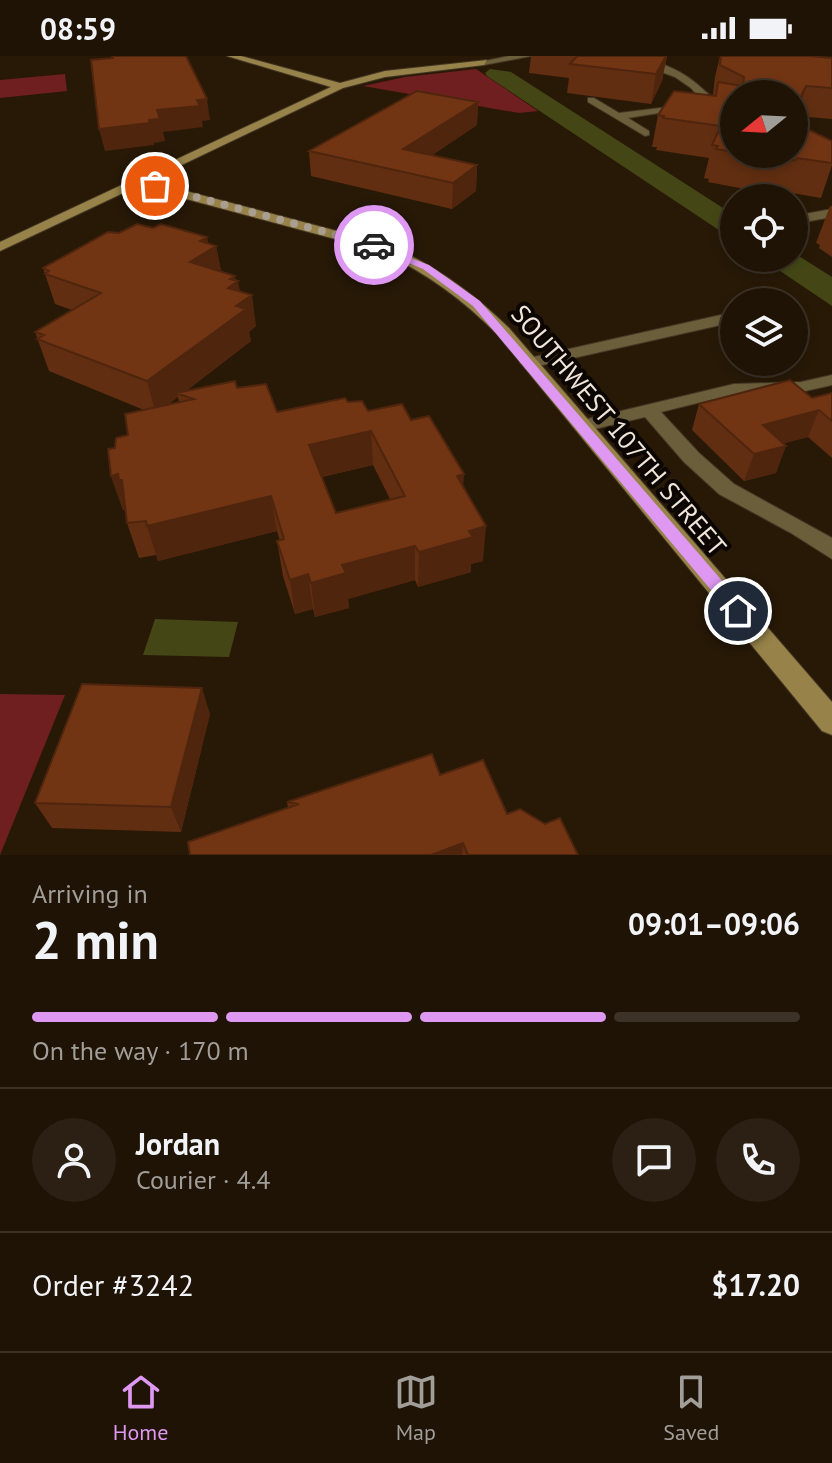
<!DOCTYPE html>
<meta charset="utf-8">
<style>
:root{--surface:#1e1305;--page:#2b2013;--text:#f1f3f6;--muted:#a19e9a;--line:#3c3227;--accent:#de98f2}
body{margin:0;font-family:"PT Sans",sans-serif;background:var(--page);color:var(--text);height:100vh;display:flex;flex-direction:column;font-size:30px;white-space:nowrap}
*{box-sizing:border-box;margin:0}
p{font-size:26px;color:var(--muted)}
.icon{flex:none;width:44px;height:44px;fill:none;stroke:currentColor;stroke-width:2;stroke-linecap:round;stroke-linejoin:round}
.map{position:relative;height:799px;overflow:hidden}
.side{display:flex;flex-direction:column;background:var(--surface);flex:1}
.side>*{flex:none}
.needle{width:52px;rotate:252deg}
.controls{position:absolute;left:720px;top:24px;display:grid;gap:16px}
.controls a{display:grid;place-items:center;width:88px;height:88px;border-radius:50%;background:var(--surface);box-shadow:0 4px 12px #0003,0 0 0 2px var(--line);font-size:40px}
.pin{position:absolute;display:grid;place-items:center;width:68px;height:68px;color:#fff;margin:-34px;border:4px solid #fff;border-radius:50%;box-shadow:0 2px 8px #0007}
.courier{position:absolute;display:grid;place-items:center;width:80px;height:80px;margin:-40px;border:6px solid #de98f2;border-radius:50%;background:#fff;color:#222;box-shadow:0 2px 10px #0007}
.overview em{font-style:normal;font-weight:800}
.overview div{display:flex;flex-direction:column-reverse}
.overview{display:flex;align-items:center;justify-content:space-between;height:136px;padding:0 32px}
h1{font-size:52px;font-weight:800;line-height:60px}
.bar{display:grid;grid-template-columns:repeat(4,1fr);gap:12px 8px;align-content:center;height:96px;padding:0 32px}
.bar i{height:10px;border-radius:6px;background:var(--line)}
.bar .selected{background:var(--accent)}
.bar p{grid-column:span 4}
.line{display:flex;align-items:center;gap:20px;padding:0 32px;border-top:2px solid var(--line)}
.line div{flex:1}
.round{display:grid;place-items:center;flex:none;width:84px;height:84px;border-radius:42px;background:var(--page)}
.status{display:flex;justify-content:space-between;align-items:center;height:56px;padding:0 40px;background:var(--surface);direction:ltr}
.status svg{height:22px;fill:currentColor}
.menu{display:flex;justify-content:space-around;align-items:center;height:112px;border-top:2px solid var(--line);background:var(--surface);font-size:22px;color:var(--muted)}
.menu a{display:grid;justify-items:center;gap:4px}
.menu .selected{color:var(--accent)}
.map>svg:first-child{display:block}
.green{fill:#6f1f1f}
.water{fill:#444715}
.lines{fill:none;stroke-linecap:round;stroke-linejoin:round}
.street-casing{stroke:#443625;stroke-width:2}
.secondary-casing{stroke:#443625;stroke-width:2}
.street{fill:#6a5e3b;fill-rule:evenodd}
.secondary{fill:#978349;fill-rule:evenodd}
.wall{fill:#612e11;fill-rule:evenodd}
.shaded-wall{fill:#4f250e}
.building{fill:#713514;stroke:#4f250e;stroke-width:2;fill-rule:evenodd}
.route{fill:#de98f2}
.done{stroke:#aa9e90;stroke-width:8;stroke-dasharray:0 14.4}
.labels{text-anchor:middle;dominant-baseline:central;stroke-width:8;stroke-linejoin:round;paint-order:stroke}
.street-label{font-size:26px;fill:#f0e5da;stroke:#0c0602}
</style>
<div class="status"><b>08:59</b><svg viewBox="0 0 49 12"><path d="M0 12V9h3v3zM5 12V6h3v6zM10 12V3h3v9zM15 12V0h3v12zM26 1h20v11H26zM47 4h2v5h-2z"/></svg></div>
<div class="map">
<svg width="832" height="799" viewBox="0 0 832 799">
<rect width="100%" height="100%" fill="#281907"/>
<path class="green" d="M476,13L538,55L519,57L363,30L405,21Z
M65,18L67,35L0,42V24Z
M0,638L65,639L0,799Z"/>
<path class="water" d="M490,13L511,16L734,159V184L487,20L485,17Z
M794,197L832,221V250L761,202H794Z
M155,563L238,566L229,601L143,599Z"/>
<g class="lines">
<defs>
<path id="street" d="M509,0H531L484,9L480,6Z
M619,0C645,0 676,10 697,28C712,41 714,45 734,52V58L705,48L691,32L675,21Z
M588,42H594L619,57L685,49L690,52L628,62L649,75V79L645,80L588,46Z
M832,153V161L794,168V160Z
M734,256V266L529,312L520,307L529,302Z
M832,319V329L801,336L734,338L661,356L699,397L734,428L832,482V503L791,477L719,438L684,406L645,361L582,376L572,370L575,366L734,328L801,326Z"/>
<path id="secondary" d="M227,0H241L340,27L385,15L487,4L484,9L385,21L343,32L148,125L386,188C433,208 472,236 509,272L832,646V679L822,675L497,278C461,242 423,214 376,194L138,130L0,195V186L331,31Z"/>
</defs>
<use href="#street" class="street-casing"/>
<use href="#secondary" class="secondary-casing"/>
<use href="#street" class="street"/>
<use href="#secondary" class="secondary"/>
</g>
<path class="wall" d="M531,0H667L662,25L651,48L567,37L569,22L529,17Z
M720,0H808L832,2V63L797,60L734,38V98H794L832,85V109L821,142L786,136L785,139H775L708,126L709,123L704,122L709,102L656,94L657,91H652L658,59L715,40L713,38L715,21Z
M478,46L477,69L432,99L477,109L476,135L452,153L311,120L309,95Z
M830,150H832V201L819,192L820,189L816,187Z
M153,172L207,181L208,188L216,190L221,215L235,224L256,270L249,276L251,285L186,335L237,332L277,356L348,346L368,355L411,364L464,431L483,505L471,508V516L418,531L415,524L348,543L349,552L315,561L313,553L295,558L283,520L277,485H280L277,475L158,505L156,499L139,502L127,467L126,453L123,454L111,420L115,392L128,379L144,354L49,315L35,276L72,254L55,248L43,212L119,177ZM178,341L179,346L168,348ZM373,409L390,443L336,457L322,421Z
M832,337V402L808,381L783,387L776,417L744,425L692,374L699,348L812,342Z
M210,658L181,776L52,772L35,747Z
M440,719L578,799H190L288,752L287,746Z"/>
<path class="shaded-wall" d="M666,0L662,25L651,48L656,18Z
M806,30L797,60L794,66L801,40Z
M207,43L210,64L202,65L203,71L163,76L165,85L154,87V89L105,95L99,73L149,64L157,54L197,44Z
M478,46L477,69L406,117L403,93Z
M477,109L476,135L452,153L453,127Z
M207,181L209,194L216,190L222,220L190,206L200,185Z
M235,220L236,227L238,225L242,246L252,239L256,270L249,276L251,285L181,338L176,337L178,341L156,358L147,325L228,232L230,223Z
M819,354L808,381L753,396L763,369Z
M371,375L373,409L312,423L309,389Z
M786,390L776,417L744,425L754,398Z
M118,418L122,424L128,453L123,454L111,420Z
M464,418L462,452L457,420Z
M271,440L277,475L158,505L147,470Z
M486,470L483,505L471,508V516L418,531L419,496L469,475Z
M415,490V524L348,543L349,552L315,561L311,527L342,509Z
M308,518L313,553L295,558L290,524Z
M202,632L210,658L181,776L171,751Z
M463,787L462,799H431Z"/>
<path class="building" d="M112,0H186L207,43L197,44L200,50L157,54L160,63L149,64L150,67L99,73L91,4L113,2Z
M577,0H666L656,18L570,8Z
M721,0H808L832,2V32L806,30L801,40L794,65V38H734V96L716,93L718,90L712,89L721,70L663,62L664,60L658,59L674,35L716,40L718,26L743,30L744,21L720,9Z
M417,35L478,46L403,93L477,109L453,127L309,95Z
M794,72L809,74L832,85V107L797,102L796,104L785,105L747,98H794Z
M137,168L153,172L161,168L207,181L200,185L216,190L190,206L235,220L230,223L238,225L228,232L252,239L236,250L246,253L147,325L37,283L44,279L35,276L101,237L45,218L49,215L43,212L108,176L119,177Z
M790,324L812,342L832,337V365L819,354L763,369L786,390L754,398L699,348Z
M235,325L237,332L266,328L277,356L345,342L348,346L362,345L368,355L402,348L411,364L429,360L464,418L457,420L486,470L469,475L473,481L419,496L415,490L342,509L346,517L311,527L308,518L290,524L277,485L284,483L271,440L147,470L146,465L127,467L122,424H119L118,418L111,420L108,393L115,392L116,382L128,379L125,358L194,343L176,337ZM371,375L405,440L336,457L309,389Z
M82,628L202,632L171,751L35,747Z
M432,698L440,719L483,704L507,758L520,753L545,768L560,762L578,799H468L463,787L431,799H190L188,786L299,748L287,746Z"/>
<path class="route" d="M371,187L429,209L480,245L744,550V559H732L473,250L423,213L371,191Z"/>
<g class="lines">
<path class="done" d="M155,130L374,189"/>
</g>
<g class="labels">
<g class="street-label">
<text transform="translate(619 374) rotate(50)">SOUTHWEST 107TH STREET</text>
</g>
</g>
</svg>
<div class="controls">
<a><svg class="needle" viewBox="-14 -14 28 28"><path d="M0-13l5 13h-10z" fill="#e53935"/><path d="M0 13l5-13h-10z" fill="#a19e9a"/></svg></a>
<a><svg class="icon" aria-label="locate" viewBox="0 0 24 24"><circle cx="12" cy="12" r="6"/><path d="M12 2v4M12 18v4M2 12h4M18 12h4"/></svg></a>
<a><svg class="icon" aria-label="layers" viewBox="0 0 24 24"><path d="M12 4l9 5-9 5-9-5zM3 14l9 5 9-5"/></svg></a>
</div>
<div class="pin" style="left:155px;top:130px;background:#ea580c"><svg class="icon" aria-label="bag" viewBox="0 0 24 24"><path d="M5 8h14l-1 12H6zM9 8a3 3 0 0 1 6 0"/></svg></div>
<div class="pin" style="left:738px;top:555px;background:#1f2937"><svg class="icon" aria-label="home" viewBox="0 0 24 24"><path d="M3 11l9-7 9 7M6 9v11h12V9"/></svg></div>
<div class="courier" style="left:374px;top:189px"><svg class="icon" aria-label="car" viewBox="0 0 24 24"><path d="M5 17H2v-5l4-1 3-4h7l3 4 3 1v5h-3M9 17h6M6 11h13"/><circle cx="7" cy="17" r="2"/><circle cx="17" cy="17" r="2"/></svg></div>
</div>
<section class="side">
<div class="overview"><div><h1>2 min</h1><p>Arriving in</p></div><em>09:01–09:06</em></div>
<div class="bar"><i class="selected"></i><i class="selected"></i><i class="selected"></i><i></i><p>On the way · 170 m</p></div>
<div class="line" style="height:144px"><a class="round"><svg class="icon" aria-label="person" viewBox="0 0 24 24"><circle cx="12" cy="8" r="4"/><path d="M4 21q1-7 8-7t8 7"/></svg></a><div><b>Jordan</b><p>Courier · 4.4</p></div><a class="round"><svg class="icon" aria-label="chat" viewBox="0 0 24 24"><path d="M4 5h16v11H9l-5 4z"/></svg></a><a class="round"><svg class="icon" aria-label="phone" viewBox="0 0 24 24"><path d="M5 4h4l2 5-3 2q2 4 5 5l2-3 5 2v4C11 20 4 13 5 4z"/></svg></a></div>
<div class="line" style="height:104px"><div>Order #3242</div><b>$17.20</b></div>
</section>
<nav class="menu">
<a class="selected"><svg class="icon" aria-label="home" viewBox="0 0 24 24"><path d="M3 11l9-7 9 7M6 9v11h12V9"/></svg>Home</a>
<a><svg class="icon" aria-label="map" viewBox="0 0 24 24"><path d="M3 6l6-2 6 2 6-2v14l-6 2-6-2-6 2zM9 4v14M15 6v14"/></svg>Map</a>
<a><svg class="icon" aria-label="saved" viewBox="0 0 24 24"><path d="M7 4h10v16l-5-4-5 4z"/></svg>Saved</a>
</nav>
